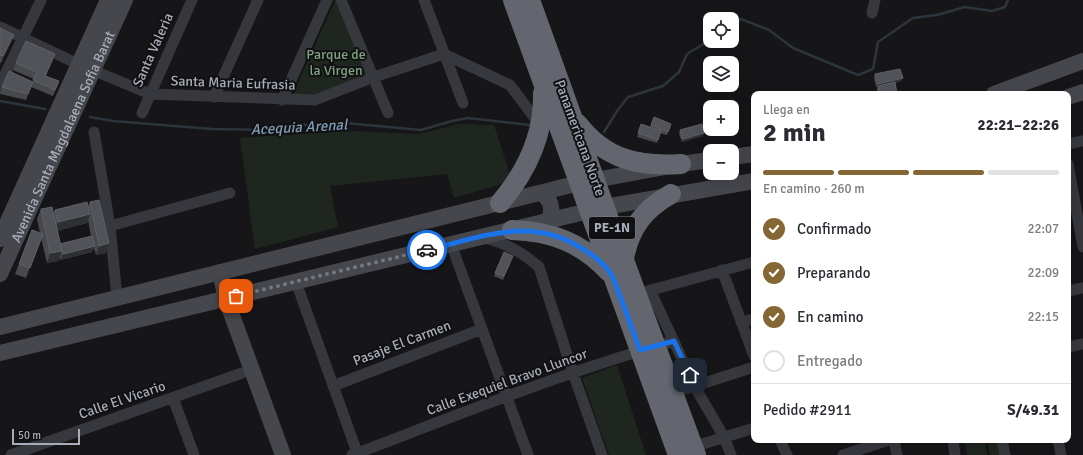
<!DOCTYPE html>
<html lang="es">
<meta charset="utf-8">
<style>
:root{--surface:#fff;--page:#f2f2f3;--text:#2b2b33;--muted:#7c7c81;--line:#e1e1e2;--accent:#856733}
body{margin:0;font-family:Signika,sans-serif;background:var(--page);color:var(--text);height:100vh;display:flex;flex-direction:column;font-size:15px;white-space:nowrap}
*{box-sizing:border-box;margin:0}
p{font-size:13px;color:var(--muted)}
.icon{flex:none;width:22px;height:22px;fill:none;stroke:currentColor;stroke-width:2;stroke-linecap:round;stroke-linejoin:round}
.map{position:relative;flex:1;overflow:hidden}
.sheet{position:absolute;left:751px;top:91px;width:320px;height:352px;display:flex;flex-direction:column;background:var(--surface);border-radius:8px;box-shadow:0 4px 16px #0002}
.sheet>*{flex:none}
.tools{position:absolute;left:703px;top:12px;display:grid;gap:8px}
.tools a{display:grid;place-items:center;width:36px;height:36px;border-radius:8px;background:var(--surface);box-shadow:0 4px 16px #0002;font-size:20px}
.scale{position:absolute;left:12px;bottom:10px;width:68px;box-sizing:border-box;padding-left:4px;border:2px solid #a8adb8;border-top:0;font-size:11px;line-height:14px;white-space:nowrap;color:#a8adb8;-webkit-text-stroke:3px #111113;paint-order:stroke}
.pin{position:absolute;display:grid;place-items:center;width:34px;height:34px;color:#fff;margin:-17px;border-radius:8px;box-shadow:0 2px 6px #0006}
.courier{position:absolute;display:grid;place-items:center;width:40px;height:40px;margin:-20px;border:3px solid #1a73e8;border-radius:50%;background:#fff;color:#222;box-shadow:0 1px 5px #0007}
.overview em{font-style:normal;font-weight:800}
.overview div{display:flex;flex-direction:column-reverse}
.overview{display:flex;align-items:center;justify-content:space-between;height:68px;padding:0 12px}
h1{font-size:26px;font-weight:800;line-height:30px}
.bar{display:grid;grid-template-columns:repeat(4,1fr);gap:6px 4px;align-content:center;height:48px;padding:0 12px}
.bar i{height:5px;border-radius:3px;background:var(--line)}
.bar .selected{background:var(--accent)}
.bar p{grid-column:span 4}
.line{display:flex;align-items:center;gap:10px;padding:0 12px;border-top:1px solid var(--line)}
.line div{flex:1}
ol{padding:0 12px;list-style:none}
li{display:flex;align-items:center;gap:12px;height:44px}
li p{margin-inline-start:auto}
li .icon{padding:4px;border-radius:50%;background:var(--accent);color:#fff;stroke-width:4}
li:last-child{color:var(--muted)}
li i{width:22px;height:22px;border:2px solid var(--line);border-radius:50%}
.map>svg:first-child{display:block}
.green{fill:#1e261f}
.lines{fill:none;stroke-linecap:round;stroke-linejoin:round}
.stream{stroke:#2c353c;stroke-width:2.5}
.street{stroke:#37383d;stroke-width:11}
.secondary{stroke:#45474d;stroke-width:16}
.highway{stroke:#63666e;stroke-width:20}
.wall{fill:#47494d;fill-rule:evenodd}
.shaded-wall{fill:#2f3033}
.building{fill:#525359;stroke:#5f6168}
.done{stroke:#757880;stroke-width:4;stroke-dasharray:0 7.2}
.route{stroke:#1a73e8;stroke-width:5}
.labels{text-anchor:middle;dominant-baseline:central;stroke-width:4;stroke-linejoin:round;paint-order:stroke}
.shield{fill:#111113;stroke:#7b7e86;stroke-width:1}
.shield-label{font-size:13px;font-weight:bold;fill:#a8adb8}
.street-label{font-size:14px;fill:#a8adb8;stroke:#111113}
.park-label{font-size:14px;fill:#7fa381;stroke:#111113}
.water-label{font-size:15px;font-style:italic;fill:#7f9bb3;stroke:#111113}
</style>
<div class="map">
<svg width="1083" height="455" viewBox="0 0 1083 455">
<rect width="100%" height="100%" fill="#161618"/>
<path class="green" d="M335,1H340L369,77L317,96H296L294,92Z
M458,124L494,125L512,181L454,198L447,174L330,186L338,227L255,249L240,138L351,131L419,134Z
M617,365L646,455H609L582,378Z
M964,440H985L987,455H967Z
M987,440H1000L1003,455H990Z"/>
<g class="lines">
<path class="stream" d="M732,26L741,19L769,30L793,48L858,75L873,69L878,42L913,18L937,15L965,7L992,11L1005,7L1008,0
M0,101L45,109
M90,117L113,121L212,129L274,130L295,124L320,126L345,123L421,130L452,121L468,118L530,125
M604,132L617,111L628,97L663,86L679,72L687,54L710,40"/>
<path class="street" d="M341,0L388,113
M424,0L463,103
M872,13L875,0
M0,27L78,64L150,94L315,100L374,77L444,54L510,85L540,125
M0,85L41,0
M214,97L258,0
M282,100L327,0
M142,113L192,0
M94,132L110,226L117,298
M1068,144L1083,141
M1068,164L1083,247
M110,226L230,193
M484,238C505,242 523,253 539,267L573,373L602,455
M451,244L528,455
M722,270L754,356
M296,282L358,455
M650,290L695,387L724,437L731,455
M1068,291L1083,288
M644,292L754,262
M741,322L754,319
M1068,347L1083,344
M333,386L482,329
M673,393L754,367
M173,398L194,455
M780,440L787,455
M894,440L897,455
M953,440L955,455
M1002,440L1005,455
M1058,440L1061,455
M693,447L754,428
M11,455L242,373
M352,455C458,415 564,372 674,341
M843,455L889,440"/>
<g class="secondary">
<path d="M994,94L1083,61"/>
<path d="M1068,97L1083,92"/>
<path d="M732,157L754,154"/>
<path d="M541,193C552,200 554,210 548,221"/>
<path d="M0,239L108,0"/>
<path d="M220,272L226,299L283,455"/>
<path id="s1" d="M0,274L125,0"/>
<path d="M0,327L579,183L681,164L710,160"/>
<path d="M0,353L605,207L754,181"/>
</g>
<path class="highway" d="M513,0L678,455
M530,0L611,225L696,455
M578,124C605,159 638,167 681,164
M500,203C527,171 544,135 543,93
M512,230C551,231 582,243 609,272
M624,258C630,228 644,209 671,194"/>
</g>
<path class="wall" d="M0,28L11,41L1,63H0Z
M52,61L46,76L59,81L53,96L31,87L26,100L0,94V92L2,87L33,82L34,79L13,70L16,63Z
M875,74L903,78L901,81L895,83L897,94H877V89L878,87H876L874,78Z
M654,117L671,124L667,135L660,133L657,143L637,137L641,124L650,127Z
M680,130L703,136L682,142L679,134Z
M90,202L106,253L96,255L94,248L92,252L60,260L59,257L58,261L47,263L41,238L26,278L15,274L32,230L40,233L37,219L41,209L53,214L55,210L88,206ZM88,220L91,236L60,244L57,231L87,223Z
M504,252L513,256L503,280L494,276Z"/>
<path class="shaded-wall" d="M14,35L11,41L1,63L3,56Z
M903,78L901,81L876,87L878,84Z
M704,133L703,136L682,142L683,139Z
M90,214L87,223L54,232L58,222Z
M109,243L106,253L96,255L99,246Z
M95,246L92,252L60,260L63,254Z
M62,251L58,261L47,263L50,253Z"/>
<path class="building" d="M0,28L14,35L3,56L0,55Z
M26,41L55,54L45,76L59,81L55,90L33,80L37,72L16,63Z
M900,69L903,78L878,84L875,74Z
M9,71L33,82L28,94L2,87Z
M895,82L897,94H879L878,86Z
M654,117L671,124L668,132L651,125Z
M641,124L661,131L658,140L638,133Z
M702,124L704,133L683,139L680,130Z
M99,200L109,243L99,246L90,202Z
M87,202L90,214L58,222L55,210Z
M52,207L62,251L50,253L41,209Z
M32,230L43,234L30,268L19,264Z
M92,236L95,246L63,254L60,244Z
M504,252L513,256L504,276L495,273Z"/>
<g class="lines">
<path class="done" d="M236,296L427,250"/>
<path class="route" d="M427,250C479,238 526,217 576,245C589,252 603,262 611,274C615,280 617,289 620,296C627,314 633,332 640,350L674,341L690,375"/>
</g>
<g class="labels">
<rect class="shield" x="589" y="217" width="46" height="22" rx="3"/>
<g class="shield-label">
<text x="612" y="228">PE-1N</text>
</g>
<g class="street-label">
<text transform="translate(153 50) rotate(-66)">Santa Valeria</text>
<text transform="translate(233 83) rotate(2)">Santa Maria Eufrasia</text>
<text stroke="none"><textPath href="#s1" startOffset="151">Avenida Santa Magdalaena Sofia Barat</textPath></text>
<text transform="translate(580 138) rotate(70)">Panamericana Norte</text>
<text transform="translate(402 343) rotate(-21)">Pasaje El Carmen</text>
<text transform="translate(507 382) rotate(-20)">Calle Exequiel Bravo Lluncor</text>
<text transform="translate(122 400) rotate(-19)">Calle El Vicario</text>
</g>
<g class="park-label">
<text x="336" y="54">Parque de<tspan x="336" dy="16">la Virgen</tspan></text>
</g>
<g class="water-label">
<text transform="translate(299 127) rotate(-3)">Acequia Arenal</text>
</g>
</g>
</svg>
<div class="tools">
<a><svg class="icon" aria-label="locate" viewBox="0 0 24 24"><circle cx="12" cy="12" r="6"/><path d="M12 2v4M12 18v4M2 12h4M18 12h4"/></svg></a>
<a><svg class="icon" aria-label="layers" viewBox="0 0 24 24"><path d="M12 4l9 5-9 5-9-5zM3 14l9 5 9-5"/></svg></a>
<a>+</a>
<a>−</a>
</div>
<div class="scale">50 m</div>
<div class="pin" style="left:236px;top:296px;background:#ea580c"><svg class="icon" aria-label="bag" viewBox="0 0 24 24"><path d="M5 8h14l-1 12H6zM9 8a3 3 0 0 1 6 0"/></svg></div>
<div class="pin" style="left:690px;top:375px;background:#1f2937"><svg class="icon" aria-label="home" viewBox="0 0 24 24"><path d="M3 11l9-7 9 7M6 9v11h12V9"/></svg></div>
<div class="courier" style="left:427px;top:250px"><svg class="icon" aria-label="car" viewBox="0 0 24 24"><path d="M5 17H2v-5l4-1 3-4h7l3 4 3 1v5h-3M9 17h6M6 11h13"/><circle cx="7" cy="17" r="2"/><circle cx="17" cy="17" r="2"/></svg></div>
<section class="sheet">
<div class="overview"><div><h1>2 min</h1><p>Llega en</p></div><em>22:21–22:26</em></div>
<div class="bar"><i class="selected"></i><i class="selected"></i><i class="selected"></i><i></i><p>En camino · 260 m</p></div>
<ol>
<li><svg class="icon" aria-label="check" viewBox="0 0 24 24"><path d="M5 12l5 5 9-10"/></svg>Confirmado<p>22:07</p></li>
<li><svg class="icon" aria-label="check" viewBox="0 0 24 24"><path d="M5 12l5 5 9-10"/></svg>Preparando<p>22:09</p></li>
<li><svg class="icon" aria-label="check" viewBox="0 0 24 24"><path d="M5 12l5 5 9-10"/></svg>En camino<p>22:15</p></li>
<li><i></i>Entregado</li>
</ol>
<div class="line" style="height:52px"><div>Pedido #2911</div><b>S/49.31</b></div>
</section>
</div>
